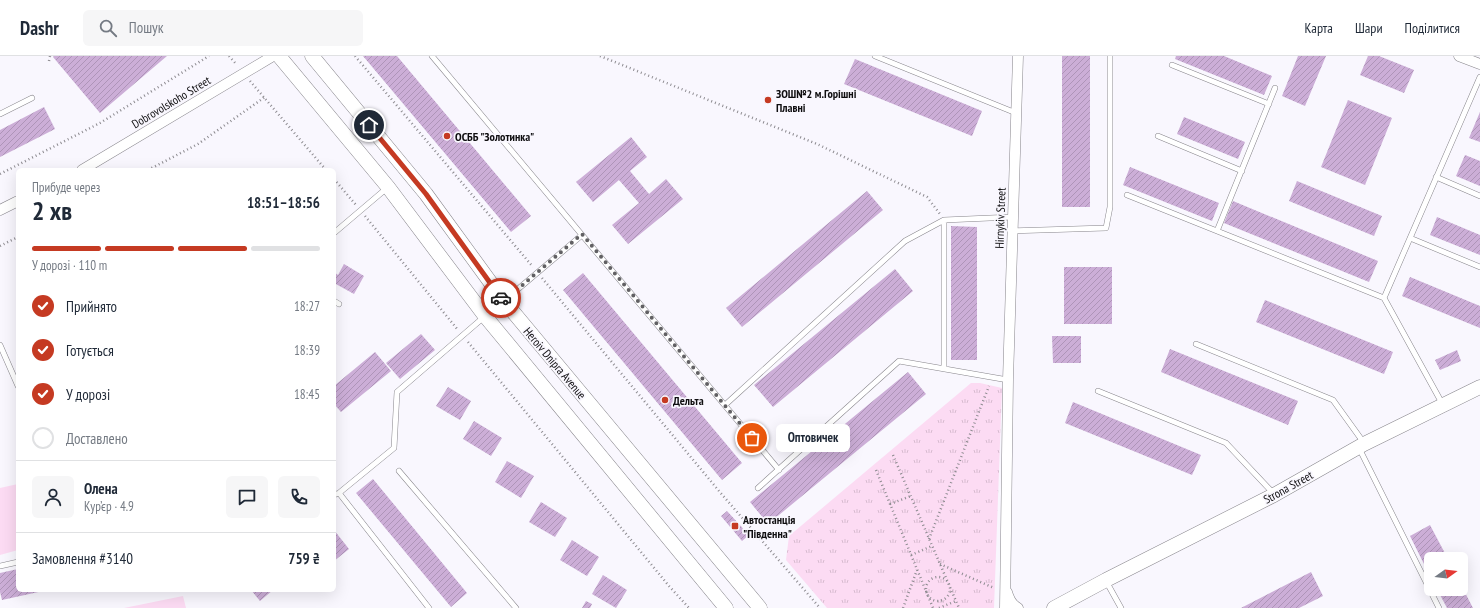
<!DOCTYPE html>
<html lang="uk">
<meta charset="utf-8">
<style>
:root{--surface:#fff;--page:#f6f6f7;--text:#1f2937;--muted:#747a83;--line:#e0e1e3;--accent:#c53a22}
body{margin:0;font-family:"PT Sans Narrow",sans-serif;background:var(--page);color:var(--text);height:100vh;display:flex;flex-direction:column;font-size:15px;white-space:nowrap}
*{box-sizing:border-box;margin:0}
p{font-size:13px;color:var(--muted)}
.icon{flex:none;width:22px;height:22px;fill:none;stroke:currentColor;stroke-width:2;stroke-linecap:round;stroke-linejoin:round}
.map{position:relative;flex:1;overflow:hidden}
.sheet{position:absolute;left:16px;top:112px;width:320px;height:424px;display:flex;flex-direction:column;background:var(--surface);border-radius:6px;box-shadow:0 4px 16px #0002}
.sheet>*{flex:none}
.needle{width:26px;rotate:75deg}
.controls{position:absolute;left:1424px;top:496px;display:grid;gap:8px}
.controls a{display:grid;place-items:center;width:44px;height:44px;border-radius:6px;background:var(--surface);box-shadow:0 4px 16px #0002;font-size:20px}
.pin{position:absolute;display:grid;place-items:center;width:34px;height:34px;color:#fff;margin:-17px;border:2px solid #fff;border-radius:50%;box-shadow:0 1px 4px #0007}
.courier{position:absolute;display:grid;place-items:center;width:40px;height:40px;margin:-20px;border:3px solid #c53a22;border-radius:50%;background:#fff;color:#222;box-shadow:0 1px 5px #0007}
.bubble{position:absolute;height:28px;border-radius:6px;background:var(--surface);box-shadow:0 4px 16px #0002;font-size:13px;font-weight:800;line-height:28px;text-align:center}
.summary em{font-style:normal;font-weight:800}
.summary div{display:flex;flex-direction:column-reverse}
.summary{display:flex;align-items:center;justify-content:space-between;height:68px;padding:0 16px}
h1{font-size:26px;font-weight:800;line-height:30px}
.bar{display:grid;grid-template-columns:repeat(4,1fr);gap:6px 4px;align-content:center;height:48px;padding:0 16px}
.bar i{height:5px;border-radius:3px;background:var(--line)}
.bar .on{background:var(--accent)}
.bar p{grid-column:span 4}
.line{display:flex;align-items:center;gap:10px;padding:0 16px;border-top:1px solid var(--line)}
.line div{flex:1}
.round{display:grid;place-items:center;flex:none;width:42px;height:42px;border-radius:6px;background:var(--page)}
ol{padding:0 16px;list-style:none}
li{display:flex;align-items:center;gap:12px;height:44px}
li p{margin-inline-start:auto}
li .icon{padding:4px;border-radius:50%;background:var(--accent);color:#fff;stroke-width:4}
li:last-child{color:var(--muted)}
li i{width:22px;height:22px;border:2px solid var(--line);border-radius:50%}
header{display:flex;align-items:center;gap:24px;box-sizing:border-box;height:56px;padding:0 20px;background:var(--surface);border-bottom:1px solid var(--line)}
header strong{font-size:19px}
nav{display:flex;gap:22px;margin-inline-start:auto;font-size:14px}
.search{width:280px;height:36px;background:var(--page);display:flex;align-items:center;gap:10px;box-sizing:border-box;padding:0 14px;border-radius:6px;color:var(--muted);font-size:15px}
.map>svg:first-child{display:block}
.grass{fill:#fcdbf3}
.park{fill:url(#park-tufts)}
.building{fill:url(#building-hatch)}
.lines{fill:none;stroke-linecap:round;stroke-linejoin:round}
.lane-casing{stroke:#87858b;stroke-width:6}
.street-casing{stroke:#87858b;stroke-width:11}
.secondary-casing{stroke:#87858b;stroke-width:15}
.path{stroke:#8d8b90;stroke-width:2.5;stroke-dasharray:1 3;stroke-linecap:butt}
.lane{stroke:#fff;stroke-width:5}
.street{stroke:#fff;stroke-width:10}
.secondary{stroke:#fff;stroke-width:14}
.done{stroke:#616063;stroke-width:4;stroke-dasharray:0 7.2}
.route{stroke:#c53a22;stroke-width:5}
.poi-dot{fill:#c53a22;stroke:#f9f7fe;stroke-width:1.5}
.labels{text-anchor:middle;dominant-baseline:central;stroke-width:3.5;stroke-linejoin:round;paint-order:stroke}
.poi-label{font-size:12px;font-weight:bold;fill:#0f0e10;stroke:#f9f7fe;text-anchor:start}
.street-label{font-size:12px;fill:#0f0e10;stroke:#f9f7fe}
</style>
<header>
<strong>Dashr</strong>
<div class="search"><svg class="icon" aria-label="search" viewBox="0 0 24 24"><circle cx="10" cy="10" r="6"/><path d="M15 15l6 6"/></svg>Пошук</div>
<nav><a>Карта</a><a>Шари</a><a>Поділитися</a></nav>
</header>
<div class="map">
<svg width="1480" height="552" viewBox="0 0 1480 552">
<defs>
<pattern id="park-tufts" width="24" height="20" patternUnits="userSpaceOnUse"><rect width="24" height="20" fill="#fcdbf3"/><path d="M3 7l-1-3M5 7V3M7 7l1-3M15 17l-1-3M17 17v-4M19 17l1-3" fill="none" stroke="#d7bbcf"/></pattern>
<pattern id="building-hatch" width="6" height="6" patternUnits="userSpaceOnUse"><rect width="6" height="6" fill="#ccaed7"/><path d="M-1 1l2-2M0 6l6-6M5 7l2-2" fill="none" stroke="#ae94b8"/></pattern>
</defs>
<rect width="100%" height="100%" fill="#f9f7fe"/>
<path class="grass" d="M18,428V494L0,499V432Z
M183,540L186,552H124Z"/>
<path class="park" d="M971,327H980L1002,332L994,552H827L786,504L789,480Z"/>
<path class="building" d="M54,0H167L100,57L53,1Z
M363,0H397L531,160L511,176Z
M1062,0H1090V151H1062Z
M1176,0H1224L1272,20L1264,39L1175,3Z
M1298,0H1326L1305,50L1282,40Z
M1368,0H1379L1414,14L1404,37L1360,19Z
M855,3L982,55L972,80L844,28Z
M1348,44L1392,62L1365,129L1321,111Z
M44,51L55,73L0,101V74Z
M1480,56V86L1469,82Z
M1184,61L1245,86L1238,103L1177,78Z
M631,81L647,101L630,115L649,138L666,123L683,143L628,188L612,169L639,147L619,124L593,146L576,126Z
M1465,99L1480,105V130L1456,120Z
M1130,111L1219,147L1212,165L1123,129Z
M1297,125L1382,160L1374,180L1289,145Z
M867,135L883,154L742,271L726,252Z
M1233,145L1378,205L1369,226L1224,167Z
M1437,161L1480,179V199L1430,179Z
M951,170L977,171V304H951Z
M344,208L364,220L354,238L334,227V216L338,219Z
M1064,211H1112V268H1064Z
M895,213L913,235L773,351L754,329Z
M583,217L742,407L722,424L563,234Z
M1410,221L1480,250V272L1402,240Z
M1265,244L1393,296L1384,318L1256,266Z
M421,278L435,294L400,323L386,307Z
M1052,280H1081V307H1053Z
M1170,293L1298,345L1288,369L1161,316Z
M1457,294L1461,305L1440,314L1435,304Z
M375,296L391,315L341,356L334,348V330Z
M908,316L926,338L768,468L750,446Z
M448,331L471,345L460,364L436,350Z
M1073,346L1201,399L1192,419L1065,367Z
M474,365L502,382L491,400L463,383Z
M507,405L534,420L521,442L495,426Z
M373,423L467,537L451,551L356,437Z
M541,446L567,462L555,481L529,466Z
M727,455L749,479L742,485L721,460Z
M1430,469L1448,503H1431V522L1410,480Z
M334,474L349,493L334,505Z
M572,484L599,501L587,520L560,504Z
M18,513V534L43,535L2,544L0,536V517Z
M1311,516L1323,540L1299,552H1241Z
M603,519L627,534L616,552L592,538Z
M1461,529L1473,552H1447L1437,533H1461Z
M251,534H273L260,545Z
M586,545L592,548L590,552H582Z"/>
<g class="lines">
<defs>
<path id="lane" d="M432,0L779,414
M875,0L1016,57
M1172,9L1269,48
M1275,32L1217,175L1384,242
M0,58L32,42
M1158,80L1242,115
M1436,121L1480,140
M1127,139L1217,175
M1012,175L1106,172L1110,151V0
M334,177L387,132
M1410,182L1480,211
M505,244L582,179
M334,245L339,248
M1196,288L1333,344L1364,387
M0,289L18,330
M944,313V164
M1098,335L1226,387L1274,438
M725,349L905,185L944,164L1013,161
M1443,349L1384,242L1480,21
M1359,392L1439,552
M399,415L516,552
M758,432L899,305L1008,324
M339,437L429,552
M334,439L339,437L394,392L397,336L484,261
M0,510L18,506
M1106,525L1121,552"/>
<path id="street" d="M1459,0L1480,8
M82,114L273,0
M0,154L18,145
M1007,536C1009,543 1012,549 1018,552
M1005,552L1008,324L1018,0"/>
<path id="secondary" d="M279,0L388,131L485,260L726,552
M312,0L426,138L504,245L760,552
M1054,552L1106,524L1274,439L1364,388L1480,331"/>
</defs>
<use href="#lane" class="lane-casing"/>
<use href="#street" class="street-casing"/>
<use href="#secondary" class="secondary-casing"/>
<path class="path" d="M229,0L237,9
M355,0L533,211
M600,0L817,88L927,141L940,158
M49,5L50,0
M250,25L326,114
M148,114L198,88L265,41
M0,118L100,67L209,0
M334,123L356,149
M365,160L458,274
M0,190L18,181
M542,222L719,435L820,552
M468,286L669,530L689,552
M893,399L959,552
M876,414L933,552
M890,448L911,440
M929,483L989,330
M911,499L932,490
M940,508L994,532
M926 533a12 12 0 1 1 24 0a12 12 0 1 1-24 0Z
M903,552L917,514
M939,552L956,545"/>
<use href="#lane" class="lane"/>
<use href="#street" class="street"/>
<use href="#secondary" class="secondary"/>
</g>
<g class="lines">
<path class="done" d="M501,242L504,245L582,178L752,382"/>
<path class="route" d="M369,69L426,138L501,242"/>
</g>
<g class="poi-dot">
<circle cx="768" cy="44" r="4"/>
<circle cx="447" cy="80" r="4"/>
<circle cx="665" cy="344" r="4"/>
<rect x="731" y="466" width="8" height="8" rx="2"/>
</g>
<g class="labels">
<g class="poi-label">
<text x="776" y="37">ЗОШ№2 м.Горішні<tspan x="776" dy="14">Плавні</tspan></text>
<text x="455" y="80">ОСББ "Золотинка"</text>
<text x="673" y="344">Дельта</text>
<text x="743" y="463">Автостанція<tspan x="743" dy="14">"Південна"</tspan></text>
</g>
<g class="street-label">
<text transform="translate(171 46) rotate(-31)">Dobrovolskoho Street</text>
<text transform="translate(1000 162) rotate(-88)">Hirnykiv Street</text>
<text transform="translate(555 307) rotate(50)">Heroiv Dnipra Avenue</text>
<text transform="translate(1288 431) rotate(-29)">Strona Street</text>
</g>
</g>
</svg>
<div class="controls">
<a><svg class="needle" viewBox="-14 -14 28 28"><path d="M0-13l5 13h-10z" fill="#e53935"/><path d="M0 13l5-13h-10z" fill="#747a83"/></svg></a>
</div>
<div class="pin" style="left:752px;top:382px;background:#ea580c"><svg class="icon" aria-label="bag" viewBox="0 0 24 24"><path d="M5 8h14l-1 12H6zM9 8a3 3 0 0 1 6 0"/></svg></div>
<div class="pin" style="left:369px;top:69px;background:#1f2937"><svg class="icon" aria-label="home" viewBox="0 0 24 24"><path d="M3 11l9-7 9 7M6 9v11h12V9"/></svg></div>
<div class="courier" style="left:501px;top:242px"><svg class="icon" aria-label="car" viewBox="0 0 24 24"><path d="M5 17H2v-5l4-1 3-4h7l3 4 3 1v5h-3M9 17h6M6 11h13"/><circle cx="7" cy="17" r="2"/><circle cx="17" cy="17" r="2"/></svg></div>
<div class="bubble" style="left:776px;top:368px;width:74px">Оптовичек</div>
<section class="sheet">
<div class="summary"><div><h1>2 хв</h1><p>Прибуде через</p></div><em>18:51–18:56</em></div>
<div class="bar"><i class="on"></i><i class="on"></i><i class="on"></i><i></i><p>У дорозі · 110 m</p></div>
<ol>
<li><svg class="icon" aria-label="check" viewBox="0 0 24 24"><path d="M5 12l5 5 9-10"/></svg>Прийнято<p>18:27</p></li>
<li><svg class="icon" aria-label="check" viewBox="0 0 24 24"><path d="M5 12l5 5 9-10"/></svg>Готується<p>18:39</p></li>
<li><svg class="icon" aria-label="check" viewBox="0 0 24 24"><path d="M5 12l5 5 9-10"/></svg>У дорозі<p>18:45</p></li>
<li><i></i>Доставлено</li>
</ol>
<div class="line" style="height:72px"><a class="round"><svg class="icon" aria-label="person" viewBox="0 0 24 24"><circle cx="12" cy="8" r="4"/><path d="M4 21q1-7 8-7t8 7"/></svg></a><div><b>Олена</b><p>Кур’єр · 4.9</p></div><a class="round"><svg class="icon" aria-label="chat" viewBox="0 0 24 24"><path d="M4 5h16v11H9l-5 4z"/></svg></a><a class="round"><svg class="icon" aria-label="phone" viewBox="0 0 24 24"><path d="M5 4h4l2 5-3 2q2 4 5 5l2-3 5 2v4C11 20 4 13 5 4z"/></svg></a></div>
<div class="line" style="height:52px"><div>Замовлення #3140</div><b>759 ₴</b></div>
</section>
</div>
